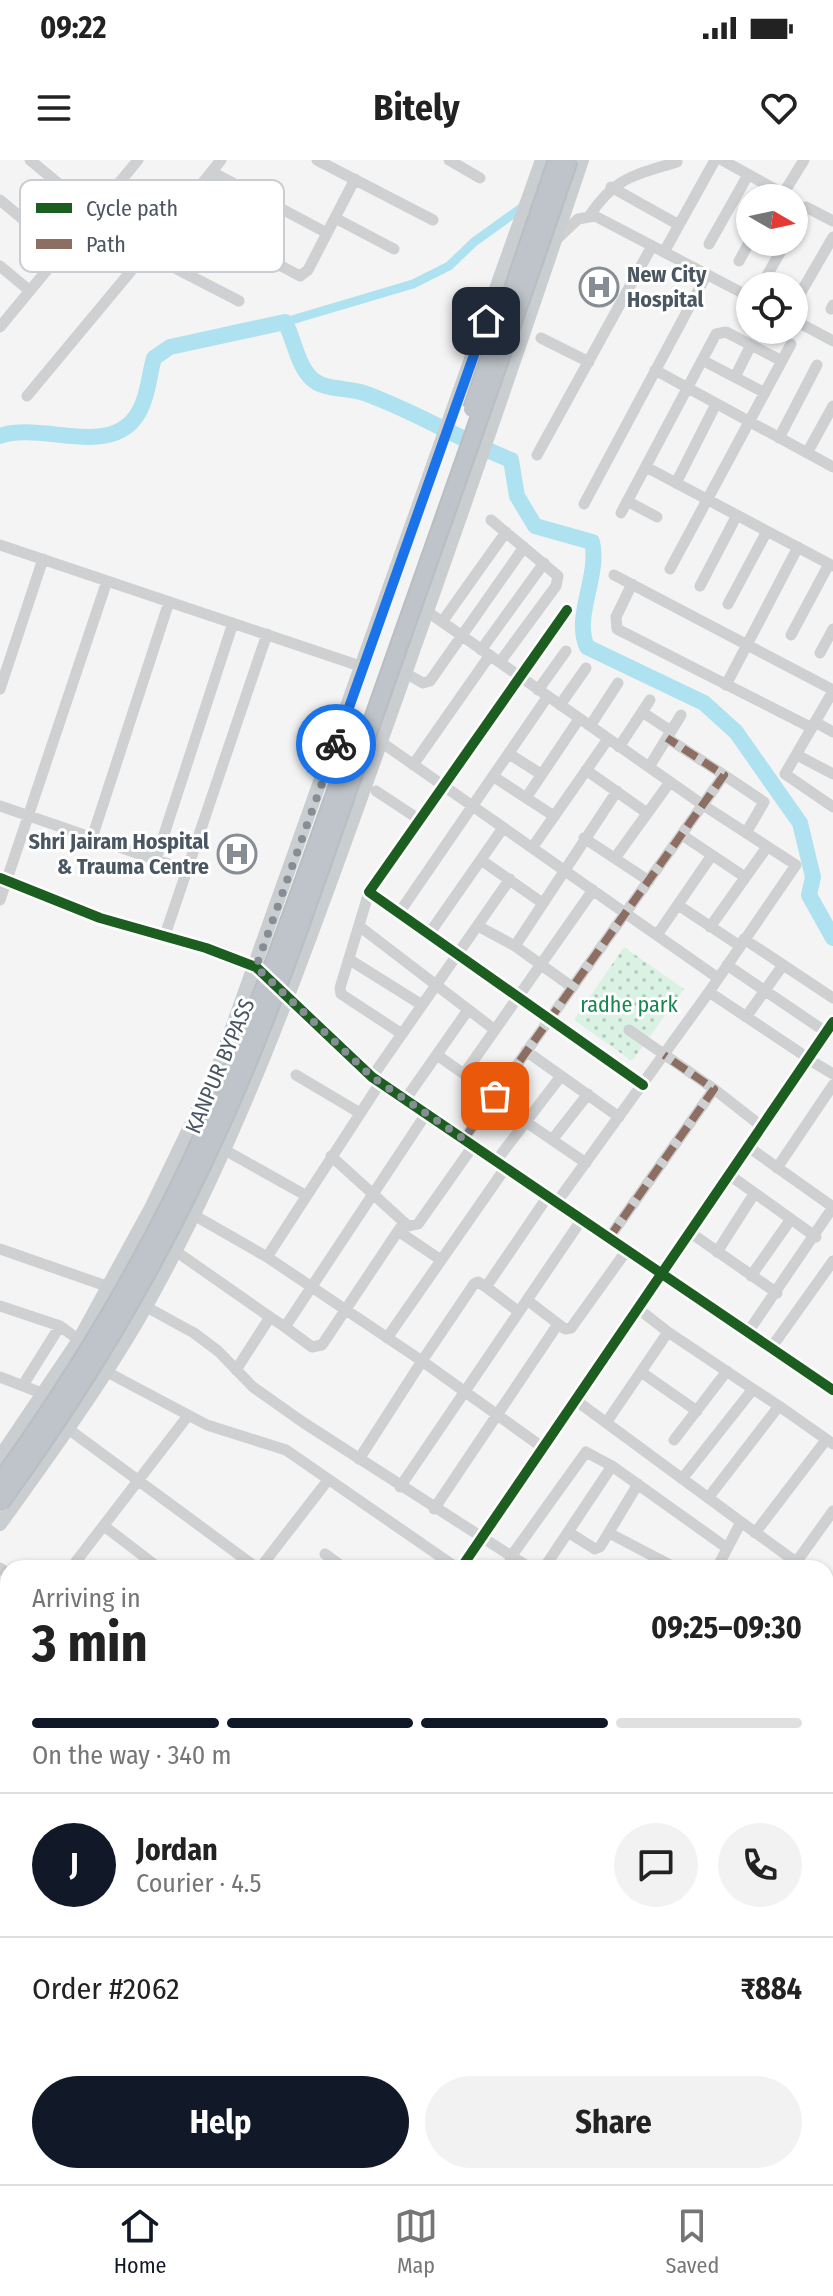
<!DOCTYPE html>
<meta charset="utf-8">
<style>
:root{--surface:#fff;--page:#f2f2f2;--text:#222;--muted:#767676;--line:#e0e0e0;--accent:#111827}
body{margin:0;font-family:"Fira Sans Condensed",sans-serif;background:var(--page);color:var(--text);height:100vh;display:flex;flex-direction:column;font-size:30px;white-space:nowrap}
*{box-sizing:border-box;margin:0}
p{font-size:26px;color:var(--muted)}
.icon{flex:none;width:44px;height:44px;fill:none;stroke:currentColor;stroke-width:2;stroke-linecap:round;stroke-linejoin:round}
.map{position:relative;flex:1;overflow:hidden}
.sheet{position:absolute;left:0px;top:1400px;width:834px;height:624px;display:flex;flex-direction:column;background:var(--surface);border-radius:24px 24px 0 0;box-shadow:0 2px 6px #0004}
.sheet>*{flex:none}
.needle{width:52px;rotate:99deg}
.fabs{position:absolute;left:736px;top:24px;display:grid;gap:16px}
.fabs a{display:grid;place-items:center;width:72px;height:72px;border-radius:50%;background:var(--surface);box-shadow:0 2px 6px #0004;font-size:40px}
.pin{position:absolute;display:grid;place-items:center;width:68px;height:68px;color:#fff;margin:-34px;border-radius:16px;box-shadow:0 4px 12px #0006}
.courier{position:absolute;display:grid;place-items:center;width:80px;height:80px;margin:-40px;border:6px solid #1a73e8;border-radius:50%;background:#fff;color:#222;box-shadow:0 2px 10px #0007}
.summary em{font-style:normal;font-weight:700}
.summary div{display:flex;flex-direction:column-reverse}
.summary{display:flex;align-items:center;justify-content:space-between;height:136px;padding:0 32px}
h1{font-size:52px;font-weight:700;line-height:60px}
.bar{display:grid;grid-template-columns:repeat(4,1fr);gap:12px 8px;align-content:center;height:96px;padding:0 32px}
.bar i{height:10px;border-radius:6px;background:var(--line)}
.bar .active{background:var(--accent)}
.bar p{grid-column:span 4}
.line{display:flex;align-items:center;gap:20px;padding:0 32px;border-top:2px solid var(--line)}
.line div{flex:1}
.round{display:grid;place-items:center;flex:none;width:84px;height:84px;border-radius:42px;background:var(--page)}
.cta{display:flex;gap:16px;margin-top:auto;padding:16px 32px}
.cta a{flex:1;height:92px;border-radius:48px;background:var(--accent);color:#fff;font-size:32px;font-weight:700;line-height:92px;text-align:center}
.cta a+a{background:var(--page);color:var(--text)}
.status{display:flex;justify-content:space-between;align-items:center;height:56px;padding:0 40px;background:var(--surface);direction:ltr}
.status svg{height:22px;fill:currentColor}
header{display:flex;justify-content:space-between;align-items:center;height:104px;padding:0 32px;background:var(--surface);font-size:36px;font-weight:700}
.tabs{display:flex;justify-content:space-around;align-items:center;height:112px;border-top:2px solid var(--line);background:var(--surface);font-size:22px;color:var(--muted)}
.tabs a{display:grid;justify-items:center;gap:4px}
.tabs .active{color:var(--accent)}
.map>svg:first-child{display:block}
.grass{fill:url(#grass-dots)}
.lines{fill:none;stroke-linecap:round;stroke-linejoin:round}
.canal{stroke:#aee2f0;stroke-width:9}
.river{stroke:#aee2f0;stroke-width:16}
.minor{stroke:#ced0d2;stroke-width:11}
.major{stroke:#caced1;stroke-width:14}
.highway-bridge-casing{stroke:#b9bec3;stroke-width:20;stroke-linecap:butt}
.highway-bridge{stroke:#bec4c9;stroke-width:16}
.quiet{stroke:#8d6e63;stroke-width:8;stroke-dasharray:16 8;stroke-linecap:butt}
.cycleway-casing{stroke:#fff;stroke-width:15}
.cycleway{stroke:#1b5e20;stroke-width:10}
.done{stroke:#868d94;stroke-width:8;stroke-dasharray:0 14.4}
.route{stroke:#1a73e8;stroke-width:10}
.labels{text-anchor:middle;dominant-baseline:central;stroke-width:6;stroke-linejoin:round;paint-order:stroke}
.poi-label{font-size:22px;font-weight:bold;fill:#4a5661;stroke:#fff;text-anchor:start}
.park-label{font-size:22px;fill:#17864f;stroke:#fff}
.street-label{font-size:22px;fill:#4a5661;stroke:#fff}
.key{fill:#fff;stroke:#c9ccd0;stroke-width:2}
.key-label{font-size:22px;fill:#4a5661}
</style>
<div class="status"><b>09:22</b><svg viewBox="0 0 49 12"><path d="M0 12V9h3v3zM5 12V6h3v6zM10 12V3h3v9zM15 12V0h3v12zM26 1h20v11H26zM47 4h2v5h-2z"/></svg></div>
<header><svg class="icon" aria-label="menu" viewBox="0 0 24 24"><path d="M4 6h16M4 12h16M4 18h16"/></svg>Bitely<svg class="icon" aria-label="heart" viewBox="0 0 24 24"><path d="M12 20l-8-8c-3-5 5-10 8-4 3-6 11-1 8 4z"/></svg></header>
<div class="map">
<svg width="833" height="2024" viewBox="0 0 833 2024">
<defs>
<pattern id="grass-dots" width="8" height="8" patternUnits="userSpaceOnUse" patternTransform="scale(2)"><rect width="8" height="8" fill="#d9f2e3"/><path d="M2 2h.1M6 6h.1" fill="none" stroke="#b2c7bb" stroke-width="1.8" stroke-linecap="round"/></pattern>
</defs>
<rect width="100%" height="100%" fill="#f4f4f4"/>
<path class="grass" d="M624,787L684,829L632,901L574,860Z"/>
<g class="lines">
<path class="canal" d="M285,162L413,124L449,106L474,82L524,46"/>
<path class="river" d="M0,276C45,260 123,306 144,240C149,227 150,211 154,198L170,187L285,162C294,179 297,204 311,218C324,231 347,227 364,233C415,251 460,280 511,300L517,336L535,366L592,382C600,416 573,456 587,487L704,543L736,572L800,663L813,717L809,735L833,778"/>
<path class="minor" d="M30,0L94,53L138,0
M317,0L433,60
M449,0L480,18
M722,0L791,38
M212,12L327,73
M611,27L679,65
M783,34L804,0
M0,40L62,92
M179,52L300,116L308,110L355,19
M590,55C615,17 635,15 677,2
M335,58L394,89
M794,68L806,47L833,61
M556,80L578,59L595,56L750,137
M709,84L748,15
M664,92L715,0
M739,101L750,81
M0,106L30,131
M761,126L786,82
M800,134L833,77
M831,149L833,145
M794,160L833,181
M0,167L94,53L146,93L221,0
M541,178L589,202
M702,200L765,233
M655,210L833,307
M735,217L751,185
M27,236L146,93L239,141
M779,278L817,205
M807,293L833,246
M537,295L652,86
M646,307L833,406
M676,323L716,244
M627,341L657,357
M584,344L707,114
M621,353L716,174L726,172L782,201
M491,360L558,416L556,426L500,502
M0,385L363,507
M670,409L791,184
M614,415L833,530
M632,424L616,457L617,469L812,568
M700,426L737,355
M728,444L767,371
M567,450L369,732L643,925
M428,452L703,645L796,705L709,832
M442,462L506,372
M791,475L829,404
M481,490L544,403
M820,493L833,469
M405,513L423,523L430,521L524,387
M726,525L798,387
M0,529L43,399
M538,530L566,491
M833,531L785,614L833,647
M560,545L586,508
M642,552L671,571
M815,562L833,572
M590,566L618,523
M381,582L718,818
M619,587L650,540
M509,594L541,614
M797,595L833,614
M413,605L490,495
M649,607L681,555
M586,610L647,653
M724,615L764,642L746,673
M494,617L554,656
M376,631L420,660
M526,638L579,559
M0,646L186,710
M682,675L745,717
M92,678L169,442
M584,678L649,721
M532,688L608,579
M615,698L670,622
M156,699L233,463
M481,700L541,742
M0,718C34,728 65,745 98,757C154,777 227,780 271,821
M369,732L340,828L341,834L402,874
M0,740L107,421
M678,745L740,786
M399,753L548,536
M359,766L495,870
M478,766L515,786L572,827
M710,767L767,687
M429,774L503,668
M165,775L267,474
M657,775L712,695
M744,779L833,838
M515,786L617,631
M350,800L422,845
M727,805L826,872
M284,833L372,917L833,1230
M746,857L783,805
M526,891L619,957
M437,895L495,936
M808,899L833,914
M464,914L593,730
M296,915L360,953
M372,917L510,719
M714,929L761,966
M405,940L468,850
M526,962L586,1003
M464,979L724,615L667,578
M552,980L588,934
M747,986L833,1047L748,1172
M223,989L305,1035
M331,996L406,1064
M496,1001L561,916
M777,1008L833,925
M728,1014L816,1077
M557,1042L709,832L808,898
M192,1054L267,1097L422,1201L359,1299
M398,1071L441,1100
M688,1071L777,1133
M609,1078L714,929L629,870
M0,1089L112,1128
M174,1090L270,1157
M717,1092L754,1034
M267,1097L380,923
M751,1116L791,1059
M486,1127L519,1152
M527,1140L565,1169L571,1168L627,1090
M141,1144L194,1173L218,1191L253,1227L304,1263L530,1408
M0,1146L60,1166L79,1180
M636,1147L668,1172
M285,1167L312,1187L322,1185L400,1068L418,1064L473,986
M387,1178L506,1007
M771,1188L833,1101
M236,1210L270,1157L285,1167L426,954
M107,1212L207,1265L286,1290L457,1408
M641,1212L697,1251
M0,1217L44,1234
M23,1225L60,1166
M574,1239L741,1362
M606,1263L668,1172L753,1229
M67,1268L257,1408
M674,1280L727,1211
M542,1287L422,1201L474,1124L478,1122L486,1127L548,1036
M682,1319L753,1229L779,1246
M400,1327L582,1059
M708,1338L779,1246L833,1284
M434,1349L558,1164
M104,1366L159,1408
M568,1372L595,1389L600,1387L638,1324
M609,1373L676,1408
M755,1373L826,1280
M325,1394L344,1408
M510,1398L586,1292L612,1306L727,1388
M0,1408L8,1414
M71,1408L187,1257
M260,1408L328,1320
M461,1408L833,862
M544,1408L612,1306
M717,1408L741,1362L796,1402
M792,1408L833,1351
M826,1440L833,1431
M0,1480L8,1486
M826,1490L833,1494
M0,1520L8,1511
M0,1528L8,1534
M826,1565L833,1569
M0,1573L8,1579
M826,1602L833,1606
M0,1635L8,1626
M826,1648L833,1653
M0,1663L8,1669
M826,1691L833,1696
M0,1707L8,1714
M826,1741L833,1746
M0,1747L8,1737
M826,1784L833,1789
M826,1805L833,1796
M1,1816L8,1807
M826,1834L833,1839
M0,1876L8,1882
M826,1880L833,1885
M0,1908L8,1914
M826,1921L833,1912
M0,1956L8,1944
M826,1968L833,1958
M0,1992L8,1982
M826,2014L833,2004
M121,2016L132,2024
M262,2016L273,2024
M471,2016L481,2024
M668,2016L677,2023
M723,2016L733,2024
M7,2024L12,2016
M43,2024L48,2016
M79,2024L85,2016
M152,2024L158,2016
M193,2024L198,2016
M338,2024L344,2016
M393,2024L400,2016
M439,2024L445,2016
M527,2024L533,2016
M569,2024L575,2016
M625,2024L631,2016
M746,2024L752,2016"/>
<path class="major" d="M0,1297L79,1180L152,1046L216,913L542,0
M0,1364C51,1293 103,1222 146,1146C240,978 304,796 369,615C442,411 513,206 582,0"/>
<defs>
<path id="highway-bridge" d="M472,249L557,0
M0,1322C81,1209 153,1089 209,962C261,846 302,725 345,606
M0,1343C85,1227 160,1100 219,969C279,837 323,699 372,562C438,375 505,188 569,0"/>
</defs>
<use href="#highway-bridge" class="highway-bridge-casing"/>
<use href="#highway-bridge" class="highway-bridge"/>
<path class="quiet" d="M464,979L724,615L667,578
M609,1078L714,929L664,895"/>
<defs>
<path id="cycleway" d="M567,450L369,732L643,925
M0,718L100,758L206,788L256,807L372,917L833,1230
M461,1408L833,862"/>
</defs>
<use href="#cycleway" class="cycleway-casing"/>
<use href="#cycleway" class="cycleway"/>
</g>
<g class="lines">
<path class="done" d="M336,584L256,807L372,917L464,979L495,936"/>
<path class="route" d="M336,584L486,161"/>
</g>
<defs>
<symbol id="hospital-ring" viewBox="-11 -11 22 22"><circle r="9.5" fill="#fff" stroke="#868d94" stroke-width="1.5"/><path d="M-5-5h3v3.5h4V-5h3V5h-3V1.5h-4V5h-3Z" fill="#868d94"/></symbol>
</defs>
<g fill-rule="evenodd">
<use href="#hospital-ring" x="577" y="105" width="44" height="44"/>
<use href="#hospital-ring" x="215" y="672" width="44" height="44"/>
</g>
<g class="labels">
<g class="poi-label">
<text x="627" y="114">New City<tspan x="627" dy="25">Hospital</tspan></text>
<text x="209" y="681" text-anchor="end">Shri Jairam Hospital<tspan x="209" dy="25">&amp; Trauma Centre</tspan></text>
</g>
<g class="park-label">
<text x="629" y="844">radhe park</text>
</g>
<g class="street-label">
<text transform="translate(220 906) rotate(-67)">KANPUR BYPASS</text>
</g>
</g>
<rect x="20" y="20" width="264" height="92" rx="12" class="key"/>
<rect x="36" y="43" width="36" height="10" fill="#1b5e20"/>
<rect x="36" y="79" width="36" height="10" fill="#8d6e63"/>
<g class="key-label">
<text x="86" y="56">Cycle path</text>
<text x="86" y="92">Path</text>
</g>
</svg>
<div class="fabs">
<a><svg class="needle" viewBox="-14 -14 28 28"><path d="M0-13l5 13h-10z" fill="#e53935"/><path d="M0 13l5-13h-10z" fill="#767676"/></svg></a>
<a><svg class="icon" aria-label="locate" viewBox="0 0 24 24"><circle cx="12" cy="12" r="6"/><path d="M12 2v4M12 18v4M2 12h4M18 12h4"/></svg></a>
</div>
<div class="pin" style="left:495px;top:936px;background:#ea580c"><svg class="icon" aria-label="bag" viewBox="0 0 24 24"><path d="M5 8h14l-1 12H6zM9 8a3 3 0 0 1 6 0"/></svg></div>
<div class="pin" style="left:486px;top:161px;background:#1f2937"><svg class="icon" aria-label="home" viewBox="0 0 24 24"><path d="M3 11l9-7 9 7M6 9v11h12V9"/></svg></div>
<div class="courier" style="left:336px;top:584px"><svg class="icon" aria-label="bike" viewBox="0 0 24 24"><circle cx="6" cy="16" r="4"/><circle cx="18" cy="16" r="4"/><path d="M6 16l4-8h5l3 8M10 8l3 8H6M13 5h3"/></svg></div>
<section class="sheet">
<div class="summary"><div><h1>3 min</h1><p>Arriving in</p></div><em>09:25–09:30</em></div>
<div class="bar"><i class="active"></i><i class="active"></i><i class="active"></i><i></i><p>On the way · 340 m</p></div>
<div class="line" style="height:144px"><b class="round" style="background:var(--accent);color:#fff">J</b><div><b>Jordan</b><p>Courier · 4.5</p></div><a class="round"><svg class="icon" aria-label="chat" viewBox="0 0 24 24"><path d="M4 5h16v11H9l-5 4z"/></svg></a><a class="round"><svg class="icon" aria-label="phone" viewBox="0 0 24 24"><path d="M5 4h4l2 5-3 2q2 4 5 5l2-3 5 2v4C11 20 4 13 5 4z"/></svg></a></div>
<div class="line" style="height:104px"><div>Order #2062</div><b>₹884</b></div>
<div class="cta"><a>Help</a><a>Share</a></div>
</section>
</div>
<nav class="tabs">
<a class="active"><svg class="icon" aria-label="home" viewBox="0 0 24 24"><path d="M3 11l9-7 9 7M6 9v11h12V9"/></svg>Home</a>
<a><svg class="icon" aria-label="map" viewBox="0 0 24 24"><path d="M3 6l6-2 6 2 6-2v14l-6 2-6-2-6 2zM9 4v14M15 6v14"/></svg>Map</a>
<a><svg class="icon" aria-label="saved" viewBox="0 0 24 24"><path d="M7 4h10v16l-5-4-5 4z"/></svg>Saved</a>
</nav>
